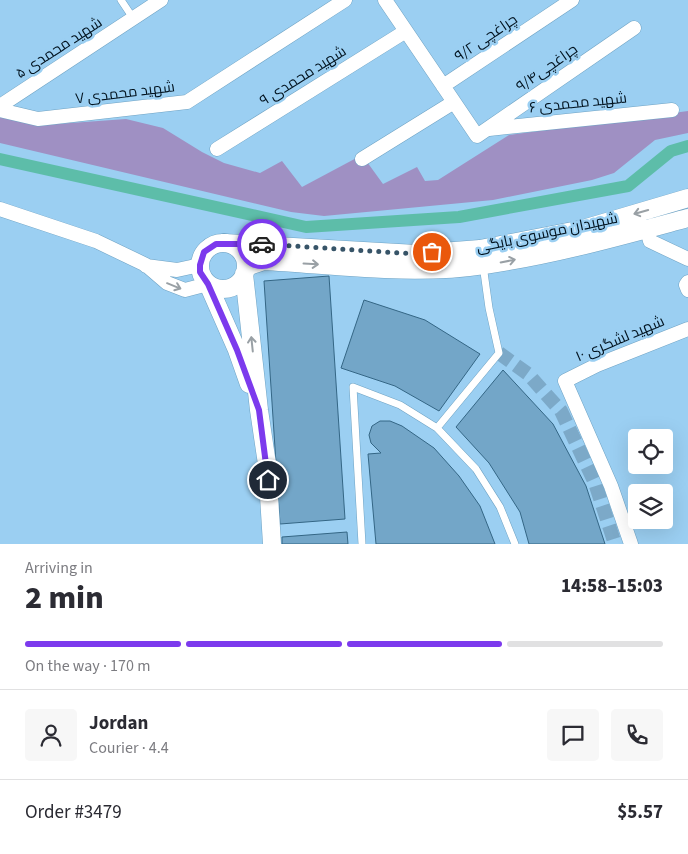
<!DOCTYPE html>
<meta charset="utf-8">
<style>
:root{--surface:#fff;--page:#f7f7f7;--text:#2b2b33;--muted:#7c7c81;--line:#e1e1e2;--accent:#7c3aed}
body{margin:0;font-family:"Source Sans 3",Cairo,sans-serif;background:var(--page);color:var(--text);height:100vh;display:flex;flex-direction:column;font-size:19px;white-space:nowrap}
*{box-sizing:border-box;margin:0}
p{font-size:16px;color:var(--muted)}
.icon{flex:none;width:28px;height:28px;fill:none;stroke:currentColor;stroke-width:2;stroke-linecap:round;stroke-linejoin:round}
.map{position:relative;height:544px;overflow:hidden}
.details{display:flex;flex-direction:column;background:var(--surface);flex:1}
.details>*{flex:none}
.buttons{position:absolute;left:628px;top:429px;display:grid;gap:10px}
.buttons a{display:grid;place-items:center;width:45px;height:45px;border-radius:5px;background:var(--surface);box-shadow:0 5px 20px #0002;font-size:25px}
.pin{position:absolute;display:grid;place-items:center;width:42px;height:42px;color:#fff;margin:-21px;border:2px solid #fff;border-radius:50%;box-shadow:0 1px 5px #0007}
.courier{position:absolute;display:grid;place-items:center;width:50px;height:50px;margin:-25px;border:4px solid #7c3aed;border-radius:50%;background:#fff;color:#222;box-shadow:0 1px 6px #0007}
.overview em{font-style:normal;font-weight:800}
.overview div{display:flex;flex-direction:column-reverse}
.overview{display:flex;align-items:center;justify-content:space-between;height:85px;padding:0 25px}
h1{font-size:32px;font-weight:800;line-height:38px}
.bar{display:grid;grid-template-columns:repeat(4,1fr);gap:8px 5px;align-content:center;height:60px;padding:0 25px}
.bar i{height:6px;border-radius:4px;background:var(--line)}
.bar .on{background:var(--accent)}
.bar p{grid-column:span 4}
.line{display:flex;align-items:center;gap:12px;padding:0 25px;border-top:1px solid var(--line)}
.line div{flex:1}
.round{display:grid;place-items:center;flex:none;width:52px;height:52px;border-radius:5px;background:var(--page)}
.map>svg:first-child{display:block}
.green{fill:#9f90c3}
.lines{fill:none;stroke-linecap:round;stroke-linejoin:round}
.canal{stroke:#5dbda9;stroke-width:12}
.building{fill:#73a6c8;stroke:#346685}
.minor-tunnel{stroke:#7ca9c8;stroke-width:14;stroke-dasharray:14 7;stroke-linecap:butt}
.service-casing{stroke:#6fa3c4;stroke-width:8}
.minor-casing{stroke:#6fa3c4;stroke-width:15}
.tertiary-casing{stroke:#6fa3c4;stroke-width:19}
.service{stroke:#fff;stroke-width:7}
.minor{stroke:#fff;stroke-width:14}
.tertiary{stroke:#fff;stroke-width:18}
.oneway{stroke:#99a0a5}
.done{stroke:#375468;stroke-width:5;stroke-dasharray:0 9}
.route{stroke:#7c3aed;stroke-width:6}
.labels{text-anchor:middle;dominant-baseline:central;stroke-width:5;stroke-linejoin:round;paint-order:stroke}
.street-label{font-size:15px;fill:#01121e;stroke:#9bcff2}
</style>
<div class="map">
<svg width="688" height="544" viewBox="0 0 688 544">
<rect width="100%" height="100%" fill="#9bcff2"/>
<path class="green" d="M688,111V133L655,140L614,173L592,180L493,200L324,216L291,212L0,143V115L43,125L126,119L163,128L202,152L224,163L260,173L282,161L302,187L362,155L383,184L417,167L425,181L438,180L509,135Z"/>
<g class="lines">
<path class="canal" d="M0,159L306,227L459,217L628,186L671,151L688,146"/>
</g>
<path class="building" d="M329,276L345,519L280,524L264,281Z
M364,300L425,320L480,354L439,411L395,386L341,368Z
M503,370L553,424L586,486L605,544H529L520,512L489,463L456,427Z
M380,421H390L402,426L434,448L459,476L480,506L495,544H376L368,454L381,453L371,443L369,435L372,426Z
M347,532L348,544H282V537Z"/>
<g class="lines">
<path class="minor-tunnel" d="M499,353L528,374L561,411L595,483L615,544"/>
<defs>
<path id="service" d="M121,0L133,18
M437,428L499,353L489,308L483,265
M362,544L353,387L400,405L437,428L476,469L500,507L515,544"/>
<path id="minor" d="M385,0L477,136L634,28
M443,86L572,0
M0,106L161,0
M0,110L38,119L187,102L345,0
M489,129L672,110
M217,149L406,31
M362,159L454,102
M0,209L96,241L146,265L167,283L185,290L208,284
M647,229L650,241L688,259
M146,266L177,270L200,265
M688,282L686,285L688,290
M631,544L611,486L565,381L597,365L688,329"/>
<path id="tertiary" d="M224,243L416,254L480,249L583,229L688,198
M200 266a23 23 0 1 1 46 0a23 23 0 1 1-46 0Z
M246,267L264,261C336,265 413,276 484,265C554,255 621,236 688,218
M244,274L259,410L267,464L272,544
M208,284L237,350L249,384"/>
</defs>
<use href="#service" class="service-casing"/>
<use href="#minor" class="minor-casing"/>
<use href="#tertiary" class="tertiary-casing"/>
<use href="#service" class="service"/>
<use href="#minor" class="minor"/>
<use href="#tertiary" class="tertiary"/>
</g>
<defs><path id="oneway-shaft" d="M-6 0H5M1.5-3L5.5 0L1.5 3" fill="none" stroke-width="1.6" stroke-linecap="round" stroke-linejoin="round" transform="scale(1.25)"/></defs>
<g class="oneway">
<use href="#oneway-shaft" transform="translate(641 212) rotate(164)"/>
<use href="#oneway-shaft" transform="translate(508 261) rotate(-11)"/>
<use href="#oneway-shaft" transform="translate(311 264) rotate(3)"/>
<use href="#oneway-shaft" transform="translate(174 286) rotate(22)"/>
<use href="#oneway-shaft" transform="translate(252 344) rotate(-96)"/>
</g>
<g class="lines">
<path class="done" d="M262,244L416,254L432,252"/>
<path class="route" d="M262,244H216L204,252L200,265V272L208,284L237,350L259,410L268,480"/>
</g>
<g class="labels">
<g class="street-label">
<text transform="translate(486 38) rotate(-34)">۹/۲ چراغچی</text>
<text transform="translate(59 48) rotate(-33)">شهید محمدی ۵</text>
<text transform="translate(547 68) rotate(-35)">۹/۴چراغچی</text>
<text transform="translate(303 76) rotate(-32)">شهید محمدی ۹</text>
<text transform="translate(125 93) rotate(-7)">شهید محمدی ۷</text>
<text transform="translate(578 103) rotate(-6)">شهید محمدی ۶</text>
<text transform="translate(547 233) rotate(-12)">شهیدان موسوی بایگی</text>
<text transform="translate(620 339) rotate(-23)">شهید لشگری ۱۰</text>
</g>
</g>
</svg>
<div class="buttons">
<a><svg class="icon" aria-label="locate" viewBox="0 0 24 24"><circle cx="12" cy="12" r="6"/><path d="M12 2v4M12 18v4M2 12h4M18 12h4"/></svg></a>
<a><svg class="icon" aria-label="layers" viewBox="0 0 24 24"><path d="M12 4l9 5-9 5-9-5zM3 14l9 5 9-5"/></svg></a>
</div>
<div class="pin" style="left:432px;top:252px;background:#ea580c"><svg class="icon" aria-label="bag" viewBox="0 0 24 24"><path d="M5 8h14l-1 12H6zM9 8a3 3 0 0 1 6 0"/></svg></div>
<div class="pin" style="left:268px;top:480px;background:#1f2937"><svg class="icon" aria-label="home" viewBox="0 0 24 24"><path d="M3 11l9-7 9 7M6 9v11h12V9"/></svg></div>
<div class="courier" style="left:262px;top:244px"><svg class="icon" aria-label="car" viewBox="0 0 24 24"><path d="M5 17H2v-5l4-1 3-4h7l3 4 3 1v5h-3M9 17h6M6 11h13"/><circle cx="7" cy="17" r="2"/><circle cx="17" cy="17" r="2"/></svg></div>
</div>
<section class="details">
<div class="overview"><div><h1>2 min</h1><p>Arriving in</p></div><em>14:58–15:03</em></div>
<div class="bar"><i class="on"></i><i class="on"></i><i class="on"></i><i></i><p>On the way · 170 m</p></div>
<div class="line" style="height:90px"><a class="round"><svg class="icon" aria-label="person" viewBox="0 0 24 24"><circle cx="12" cy="8" r="4"/><path d="M4 21q1-7 8-7t8 7"/></svg></a><div><b>Jordan</b><p>Courier · 4.4</p></div><a class="round"><svg class="icon" aria-label="chat" viewBox="0 0 24 24"><path d="M4 5h16v11H9l-5 4z"/></svg></a><a class="round"><svg class="icon" aria-label="phone" viewBox="0 0 24 24"><path d="M5 4h4l2 5-3 2q2 4 5 5l2-3 5 2v4C11 20 4 13 5 4z"/></svg></a></div>
<div class="line" style="height:65px"><div>Order #3479</div><b>$5.57</b></div>
</section>
